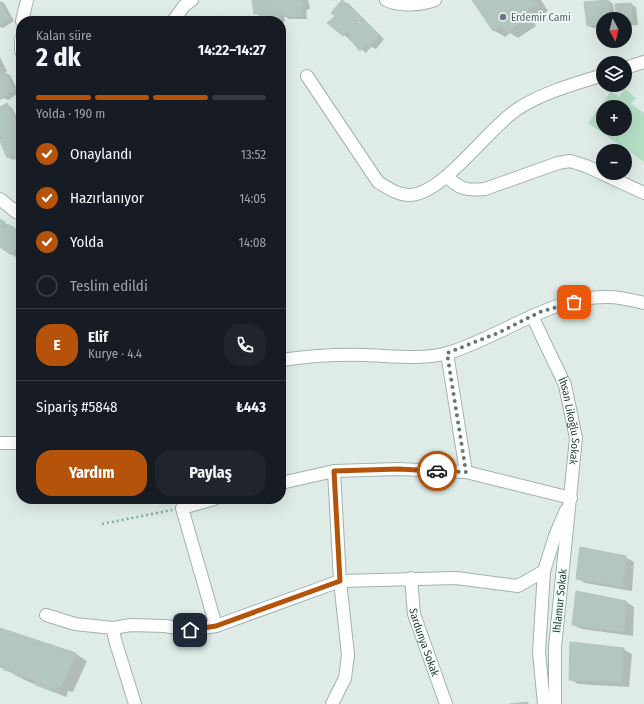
<!DOCTYPE html>
<html lang="tr">
<meta charset="utf-8">
<style>
:root{--surface:#171b24;--page:#20242c;--text:#f1f3f6;--muted:#9ea1a6;--line:#363941;--accent:#b45309}
body{margin:0;font-family:"Fira Sans Condensed",sans-serif;background:var(--page);color:var(--text);height:100vh;display:flex;flex-direction:column;font-size:15px;white-space:nowrap}
*{box-sizing:border-box;margin:0}
p{font-size:13px;color:var(--muted)}
.icon{flex:none;width:22px;height:22px;fill:none;stroke:currentColor;stroke-width:2;stroke-linecap:round;stroke-linejoin:round}
.map{position:relative;flex:1;overflow:hidden}
.panel{position:absolute;left:16px;top:16px;width:270px;height:488px;display:flex;flex-direction:column;background:var(--surface);border-radius:16px;box-shadow:0 4px 16px #0002}
.panel>*{flex:none}
.needle{width:26px;rotate:173deg}
.tools{position:absolute;left:596px;top:12px;display:grid;gap:8px}
.tools a{display:grid;place-items:center;width:36px;height:36px;border-radius:50%;background:var(--surface);box-shadow:0 4px 16px #0002;font-size:20px}
.pin{position:absolute;display:grid;place-items:center;width:34px;height:34px;color:#fff;margin:-17px;border-radius:8px;box-shadow:0 2px 6px #0006}
.courier{position:absolute;display:grid;place-items:center;width:40px;height:40px;margin:-20px;border:3px solid #b45309;border-radius:50%;background:#fff;color:#222;box-shadow:0 1px 5px #0007}
.overview em{font-style:normal;font-weight:700}
.overview div{display:flex;flex-direction:column-reverse}
.overview{display:flex;align-items:center;justify-content:space-between;height:68px;padding:0 20px}
h1{font-size:26px;font-weight:700;line-height:30px}
.bar{display:grid;grid-template-columns:repeat(4,1fr);gap:6px 4px;align-content:center;height:48px;padding:0 20px}
.bar i{height:5px;border-radius:3px;background:var(--line)}
.bar .current{background:var(--accent)}
.bar p{grid-column:span 4}
.line{display:flex;align-items:center;gap:10px;padding:0 20px;border-top:1px solid var(--line)}
.line div{flex:1}
.round{display:grid;place-items:center;flex:none;width:42px;height:42px;border-radius:16px;background:var(--page)}
ol{padding:0 20px;list-style:none}
li{display:flex;align-items:center;gap:12px;height:44px}
li p{margin-inline-start:auto}
li .icon{padding:4px;border-radius:50%;background:var(--accent);color:#fff;stroke-width:4}
li:last-child{color:var(--muted)}
li i{width:22px;height:22px;border:2px solid var(--line);border-radius:50%}
.primary-button{display:flex;gap:8px;margin-top:auto;padding:8px 20px}
.primary-button a{flex:1;height:46px;border-radius:16px;background:var(--accent);color:#fff;font-size:16px;font-weight:700;line-height:46px;text-align:center}
.primary-button a+a{background:var(--page);color:var(--text)}
.map>svg:first-child{display:block}
.green{fill:#b5dec5;fill-rule:evenodd}
.shadow{fill:#0003;fill-rule:evenodd}
.building{fill:#b4c6c0;stroke:#b1c5bf}
.lines{fill:none;stroke-linecap:round;stroke-linejoin:round}
.minor-casing{stroke:#a1b3af;stroke-width:14}
.path{stroke:#7cb1a6;stroke-width:2.5;stroke-dasharray:2 3;stroke-linecap:butt}
.minor{stroke:#fff;stroke-width:12}
.done{stroke:#627975;stroke-width:4;stroke-dasharray:0 7.2}
.route{stroke:#b45309;stroke-width:5}
.worship-dot{fill:#6b7280;stroke:#eff8f4;stroke-width:1.5}
.labels{text-anchor:middle;dominant-baseline:central;stroke-width:3.5;stroke-linejoin:round;paint-order:stroke}
.worship-label{font-size:11px;fill:#5b616d;stroke:#eff8f4;text-anchor:start}
.street-label{font-size:11px;fill:#1f3c37;stroke:#eff8f4}
</style>
<div class="map">
<svg width="644" height="704" viewBox="0 0 644 704">
<rect width="100%" height="100%" fill="#deebe7"/>
<path class="green" d="M625,89L636,98L631,104L644,113V162L588,123L611,91L619,97ZM603,107H625V129H603Z"/>
<path class="shadow" d="M253,0H308L310,8L306,11L307,19H289L284,16L285,22L281,23V21H260V16L255,13Z
M474,0H541L548,11L533,21L536,26L518,38L510,33L505,37L493,30Z
M608,0L613,4L615,19H603V27L593,28L587,25Z
M0,1L4,3L14,21L3,28L0,27Z
M343,1L349,4L384,39L376,49L371,47L366,53L344,35L336,16L332,13ZM354,19L362,23L360,25Z
M631,4L636,7L638,25L625,26V19H617Z
M0,57L7,71L5,73L10,75L19,93L8,100L4,98L0,100Z
M7,104L12,108L21,124V156L13,160L8,157L0,139V108Z
M0,220L21,233V251L17,258L0,246Z
M625,557L634,562L632,591L585,583L577,578Z
M626,602L634,607L633,636L582,629L573,625Z
M0,629L76,654L87,661L73,692L68,691L66,697L27,681L0,667Z
M623,649L632,654L629,687L578,684L570,679Z"/>
<path class="building" d="M252,0H304L305,5L301,8L302,16H282L281,12L279,13L280,19L259,21V13L254,14Z
M342,0L362,18L358,22L360,24L364,20L379,35L370,46L365,45L360,51L347,36L350,33L347,31L343,36L327,23L335,16L331,13Z
M472,0H535L538,4L522,14L525,19L506,32L502,25L493,31Z
M608,0L610,19H603V24L587,26L584,2Z
M0,1L9,18L0,24Z
M631,3L632,22L625,23V19H616L615,4Z
M221,16L229,21H218Z
M4,71L14,90L2,98L0,97V73Z
M7,103L19,126L14,129L16,132L21,130V154L18,156L14,153L7,158L0,141L3,137L0,136V107Z
M0,219L5,222L2,227L5,229L8,224L21,232V246L20,248H15L11,255L0,247Z
M580,547L626,556L623,587L576,579Z
M576,591L626,601L624,632L572,625Z
M0,628L76,653L62,686H57L54,692L36,685L34,680L15,675L14,672L4,670L3,665H0Z
M570,642L624,648L621,682L569,680Z
M528,702V704H510Z"/>
<g class="lines">
<defs>
<g id="minor">
<path d="M386,0C401,7 420,5 435,0"/>
<path d="M22,21L27,0"/>
<path d="M173,21L184,6L192,0"/>
<path d="M21,39V51"/>
<path d="M625,68L644,62"/>
<path d="M307,76L378,182C388,188 396,194 408,195C443,196 488,127 519,108C545,92 574,84 603,75"/>
<path d="M447,176C458,189 468,191 485,189L558,163L570,161L586,166L644,193"/>
<path d="M0,199L16,212L21,213"/>
<path id="s1" d="M532,316L565,385L576,438L555,647V704"/>
<path d="M447,353L466,472"/>
<path d="M281,360C309,356 337,354 366,355C393,356 422,360 448,353C501,337 551,296 608,297C620,297 632,300 644,303"/>
<path d="M0,443H21"/>
<path d="M281,483L334,471L398,469L466,472L571,498"/>
<path d="M214,499L182,508L216,626"/>
<path id="s2" d="M411,578L414,614L446,704"/>
<path d="M46,615L75,624L113,628"/>
<path d="M135,704L115,640L113,628L131,625L165,626L190,630L216,626L340,581L456,578L518,586L544,571"/>
<path d="M332,704L345,678L348,655L340,581L334,471"/>
<path d="M544,704L539,652L544,571L555,536L566,510"/>
</g>
</defs>
<use href="#minor" class="minor-casing"/>
<path class="path" d="M102,524L172,510"/>
<use href="#minor" class="minor"/>
</g>
<g class="lines">
<path class="done" d="M437,471L466,472L447,353L498,333L540,312L574,302"/>
<path class="route" d="M190,630L216,626L340,581L334,471L398,469L437,471"/>
</g>
<circle class="worship-dot" cx="503" cy="17" r="4"/>
<g class="labels">
<g class="worship-label">
<text x="511" y="17">Erdemir Cami</text>
</g>
<g class="street-label">
<text stroke="none"><textPath href="#s1" startOffset="113">İhsan Likoğlu Sokak</textPath></text>
<text transform="translate(560 601) rotate(-84)">Ihlamur Sokak</text>
<text stroke="none"><textPath href="#s2" startOffset="66">Sardunya Sokak</textPath></text>
</g>
</g>
</svg>
<div class="tools">
<a><svg class="needle" viewBox="-14 -14 28 28"><path d="M0-13l5 13h-10z" fill="#e53935"/><path d="M0 13l5-13h-10z" fill="#9ea1a6"/></svg></a>
<a><svg class="icon" aria-label="layers" viewBox="0 0 24 24"><path d="M12 4l9 5-9 5-9-5zM3 14l9 5 9-5"/></svg></a>
<a>+</a>
<a>−</a>
</div>
<div class="pin" style="left:574px;top:302px;background:#ea580c"><svg class="icon" aria-label="bag" viewBox="0 0 24 24"><path d="M5 8h14l-1 12H6zM9 8a3 3 0 0 1 6 0"/></svg></div>
<div class="pin" style="left:190px;top:630px;background:#1f2937"><svg class="icon" aria-label="home" viewBox="0 0 24 24"><path d="M3 11l9-7 9 7M6 9v11h12V9"/></svg></div>
<div class="courier" style="left:437px;top:471px"><svg class="icon" aria-label="car" viewBox="0 0 24 24"><path d="M5 17H2v-5l4-1 3-4h7l3 4 3 1v5h-3M9 17h6M6 11h13"/><circle cx="7" cy="17" r="2"/><circle cx="17" cy="17" r="2"/></svg></div>
<section class="panel">
<div class="overview"><div><h1>2 dk</h1><p>Kalan süre</p></div><em>14:22–14:27</em></div>
<div class="bar"><i class="current"></i><i class="current"></i><i class="current"></i><i></i><p>Yolda · 190 m</p></div>
<ol>
<li><svg class="icon" aria-label="check" viewBox="0 0 24 24"><path d="M5 12l5 5 9-10"/></svg>Onaylandı<p>13:52</p></li>
<li><svg class="icon" aria-label="check" viewBox="0 0 24 24"><path d="M5 12l5 5 9-10"/></svg>Hazırlanıyor<p>14:05</p></li>
<li><svg class="icon" aria-label="check" viewBox="0 0 24 24"><path d="M5 12l5 5 9-10"/></svg>Yolda<p>14:08</p></li>
<li><i></i>Teslim edildi</li>
</ol>
<div class="line" style="height:72px"><b class="round" style="background:var(--accent);color:#fff">E</b><div><b>Elif</b><p>Kurye · 4.4</p></div><a class="round"><svg class="icon" aria-label="phone" viewBox="0 0 24 24"><path d="M5 4h4l2 5-3 2q2 4 5 5l2-3 5 2v4C11 20 4 13 5 4z"/></svg></a></div>
<div class="line" style="height:52px"><div>Sipariş #5848</div><b>₺443</b></div>
<div class="primary-button"><a>Yardım</a><a>Paylaş</a></div>
</section>
</div>
